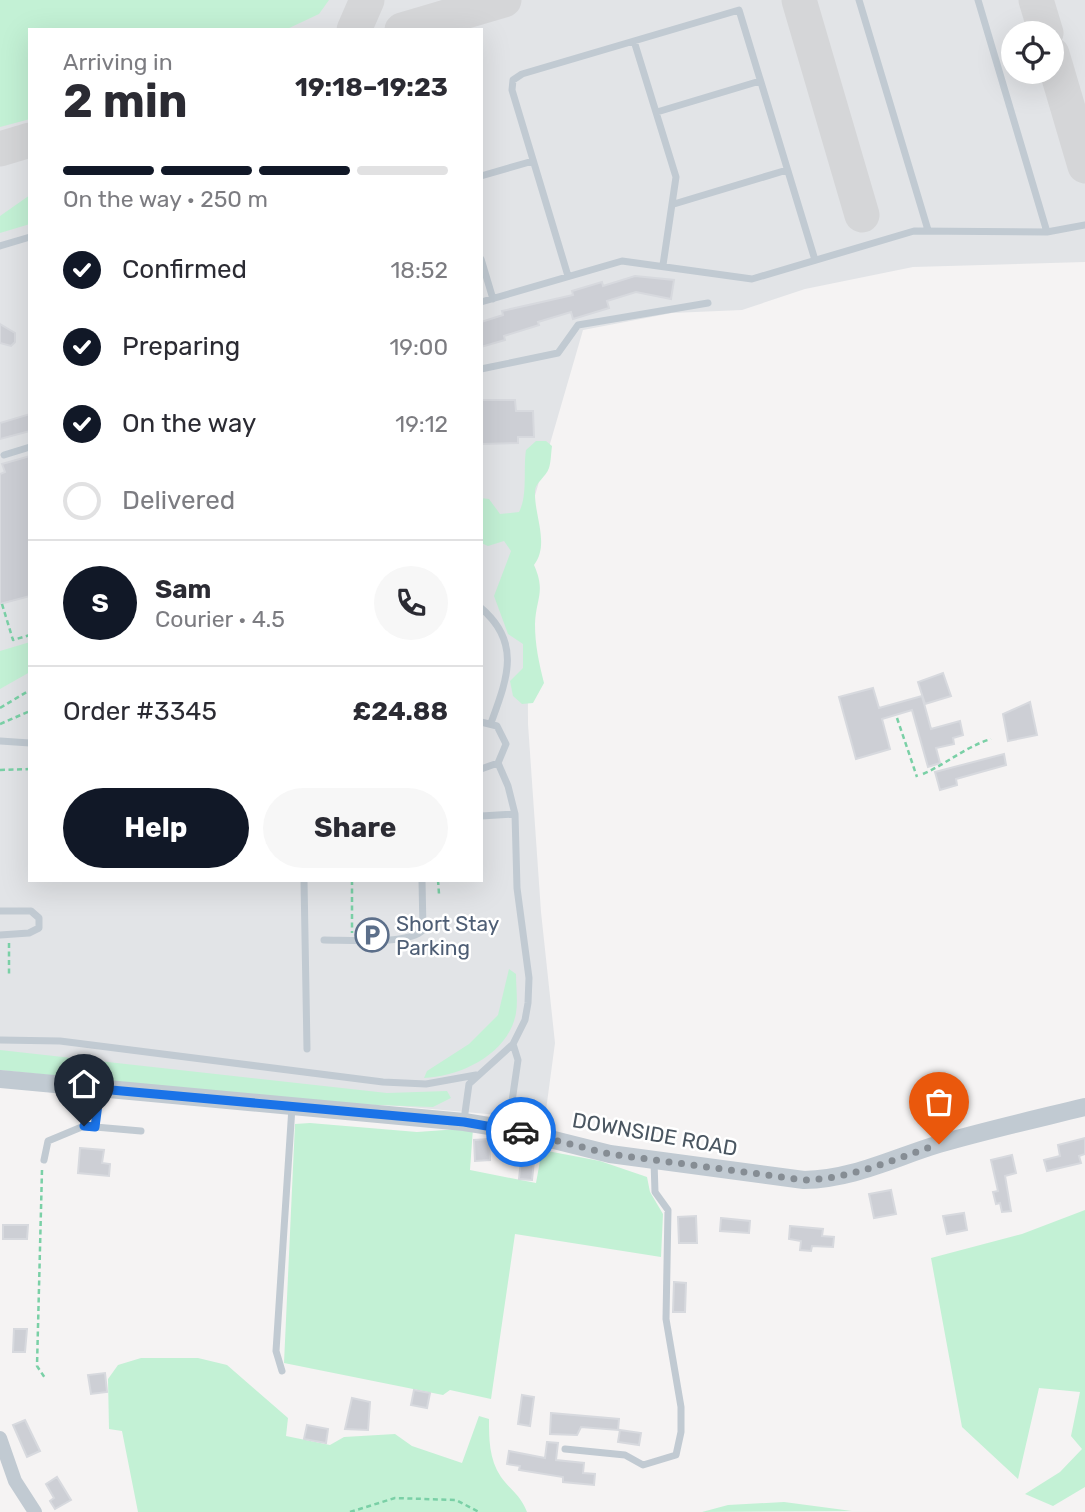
<!DOCTYPE html>
<meta charset="utf-8">
<style>
:root{--surface:#fff;--page:#f7f7f7;--text:#2b2b33;--muted:#7c7c81;--line:#e1e1e2;--accent:#111827}
body{margin:0;font-family:Rubik,sans-serif;background:var(--page);color:var(--text);height:100vh;display:flex;flex-direction:column;font-size:26px;white-space:nowrap}
*{box-sizing:border-box;margin:0}
p{font-size:23px;color:var(--muted)}
.icon{flex:none;width:38px;height:38px;fill:none;stroke:currentColor;stroke-width:2;stroke-linecap:round;stroke-linejoin:round}
.map{position:relative;flex:1;overflow:hidden}
.sheet{position:absolute;left:28px;top:28px;width:455px;height:854px;display:flex;flex-direction:column;background:var(--surface);border-radius:0px;box-shadow:0 7px 28px #0002}
.sheet>*{flex:none}
.fabs{position:absolute;left:1001px;top:21px;display:grid;gap:14px}
.fabs a{display:grid;place-items:center;width:63px;height:63px;border-radius:50%;background:var(--surface);box-shadow:0 7px 28px #0002;font-size:35px}
.pin{position:absolute;display:grid;place-items:center;width:60px;height:60px;color:#fff;margin:-72px -30px;border-radius:50% 50% 50% 0;rotate:-45deg;box-shadow:0 0 7px #0007}
.pin .icon{rotate:45deg}
.courier{position:absolute;display:grid;place-items:center;width:70px;height:70px;margin:-35px;border:5px solid #1a73e8;border-radius:50%;background:#fff;color:#222;box-shadow:0 2px 9px #0007}
.headline em{font-style:normal;font-weight:700}
.headline div{display:flex;flex-direction:column-reverse}
.headline{display:flex;align-items:center;justify-content:space-between;height:119px;padding:0 35px}
h1{font-size:46px;font-weight:700;line-height:52px}
.bar{display:grid;grid-template-columns:repeat(4,1fr);gap:10px 7px;align-content:center;height:84px;padding:0 35px}
.bar i{height:9px;border-radius:5px;background:var(--line)}
.bar .on{background:var(--accent)}
.bar p{grid-column:span 4}
.line{display:flex;align-items:center;gap:18px;padding:0 35px;border-top:2px solid var(--line)}
.line div{flex:1}
.round{display:grid;place-items:center;flex:none;width:74px;height:74px;border-radius:37px;background:var(--page)}
ol{padding:0 35px;list-style:none}
li{display:flex;align-items:center;gap:21px;height:77px}
li p{margin-inline-start:auto}
li .icon{padding:7px;border-radius:50%;background:var(--accent);color:#fff;stroke-width:4}
li:last-child{color:var(--muted)}
li i{width:38px;height:38px;border:4px solid var(--line);border-radius:50%}
.action{display:flex;gap:14px;margin-top:auto;padding:14px 35px}
.action a{flex:1;height:80px;border-radius:42px;background:var(--accent);color:#fff;font-size:28px;font-weight:700;line-height:80px;text-align:center}
.action a+a{background:var(--page);color:var(--text)}
.map>svg:first-child{display:block}
.airport{fill:#e2e4e7;fill-rule:evenodd}
.green{fill:#c3f1d5}
.lines{fill:none;stroke-linecap:round;stroke-linejoin:round}
.taxiway{stroke:#d5d6d8;stroke-width:35}
.building{fill:#cdcfd5;stroke:#d7d9de;stroke-width:2}
.path{stroke:#7ad0a6;stroke-width:2.5;stroke-dasharray:5 3.5;stroke-linecap:butt}
.service{stroke:#c1cad2;stroke-width:7}
.minor{stroke:#c1cad2;stroke-width:14}
.tertiary{stroke:#c1cad2;stroke-width:18}
.done{stroke:#868d94;stroke-width:7;stroke-dasharray:0 12.6}
.route{stroke:#1a73e8;stroke-width:9}
.labels{text-anchor:middle;dominant-baseline:central;stroke-width:5;stroke-linejoin:round;paint-order:stroke}
.service-label{font-size:21px;fill:#4e5e75;stroke:#fff;text-anchor:start}
.street-label{font-size:21px;fill:#4a5661;stroke:#fff}
</style>
<div class="map">
<svg width="1085" height="1512" viewBox="0 0 1085 1512">
<rect width="100%" height="100%" fill="#f5f3f3"/>
<path class="airport" d="M0,0H1085V262L913,267L805,289L742,310L672,313L583,330L527,523L528,724L541,912L555,1043L544,1125L518,1120L514,1113L506,1112L498,1115L0,1070ZM30,30H481V880H30ZM1013,33H1052V72H1013Z"/>
<path class="green" d="M0,0H329L319,14L285,30H30V119L0,127Z
M30,195V224L0,233V216Z
M536,441H546L552,446C551,453 551,462 549,468C546,477 535,483 535,491C534,516 550,544 534,565C546,592 536,598 535,624C535,645 539,663 544,683L533,703L522,704L513,696L510,681L523,668V644L508,634L494,596L511,551L504,541L488,546L481,543V498L489,499L500,514L519,512C528,496 523,469 526,450Z
M30,642V672L0,689V651Z
M509,969L516,974C516,987 518,1001 516,1013C509,1054 460,1077 424,1078L427,1071L469,1044L498,1015Z
M0,1050L387,1093L447,1091L451,1098L433,1107L319,1103L0,1070Z
M310,1123L417,1132L473,1128L470,1170L536,1183L542,1150L600,1161L647,1177L650,1192L663,1214L661,1257L515,1234L491,1399L450,1390L443,1395L284,1363L295,1124Z
M1085,1210V1487L1053,1506L1025,1494L1060,1472L1082,1449L1071,1436L1080,1392L1039,1388L1018,1479L962,1427L931,1258L1022,1234Z
M141,1358H198L227,1365L288,1418L286,1436L330,1445L344,1437L395,1434L412,1446L462,1463L479,1416L489,1419C489,1439 489,1459 501,1477C511,1491 520,1494 527,1512H138L122,1431L109,1429L108,1379L118,1365Z
M784,1502L852,1511L702,1512L728,1505Z"/>
<g class="lines">
<path class="taxiway" d="M799,0L862,215
M1036,0L1046,33
M354,30L367,0
M402,30L504,0
M1052,54L1085,166
M0,149L30,140"/>
</g>
<path class="building" d="M635,276L674,280L671,299L636,292L607,301L609,308L573,319L571,312L538,322L539,325L504,336L505,340L481,347V322L503,315L502,311L573,295L572,291L602,282L603,286Z
M0,324L15,333V342L11,346L0,343Z
M481,400H515L516,411H533L534,437H518V443L481,444Z
M30,414V431L0,439V423Z
M30,456V596L0,604V474L5,472L2,464Z
M943,673L951,696L925,704L918,682Z
M873,688L879,708L922,696L931,729L960,721L963,735L953,738L954,744L936,748L940,763L928,767L912,710L882,719L890,749L856,759L839,697Z
M1030,702L1037,735L1008,741L1003,714Z
M1004,754L1006,765L956,779L957,785L940,790L935,772Z
M1085,1138V1154L1079,1156L1081,1163L1047,1171L1044,1160L1060,1156L1058,1145Z
M489,1139L490,1160L475,1161L474,1140Z
M80,1148L104,1150L102,1163L110,1164L109,1176L78,1173Z
M522,1151L535,1152L532,1180L519,1179Z
M1012,1155L1016,1173L1005,1176L1011,1211L1002,1212L1000,1203L996,1204L993,1192L998,1191L991,1160Z
M891,1190L896,1214L874,1218L869,1194Z
M964,1213L967,1230L947,1234L943,1216Z
M696,1216L697,1243H679L678,1217Z
M721,1218L750,1221L749,1233L720,1231Z
M3,1225H28L27,1239H3Z
M790,1226L823,1229L822,1236L834,1237L833,1247L812,1246L811,1251L800,1250L801,1241L789,1239Z
M674,1282L686,1283L685,1312H673Z
M14,1329H27L25,1352H13Z
M105,1373L107,1392L91,1394L88,1375Z
M414,1390L430,1393L427,1408L411,1405Z
M522,1395L534,1397L530,1426L518,1424Z
M352,1398L370,1402L368,1430L345,1429Z
M551,1413L619,1419L618,1430L581,1427L577,1435L550,1434Z
M25,1420L40,1451L27,1457L13,1425Z
M307,1425L328,1429L326,1443L304,1439Z
M620,1430L641,1433L639,1445L618,1442Z
M547,1442L558,1443L556,1460L584,1463L583,1473L595,1474L594,1485L563,1482V1477L519,1470L520,1466L507,1464L509,1451L545,1458Z
M57,1477L71,1500L55,1509L50,1501L54,1498L46,1484Z"/>
<g class="lines">
<path class="path" d="M2,604L13,640L30,635
M0,708L30,690
M897,718L917,777
M0,724L30,711
M0,770L30,769
M923,774C948,763 965,747 991,739
M352,880V933
M438,880L439,894
M9,943V974
M42,1170L37,1366L45,1378
M350,1512L395,1498L456,1500L479,1512"/>
<path class="service" d="M859,0L928,230
M978,0L1047,232
M634,41L676,177L663,265
M657,112L760,81
M481,176L533,161
M674,204L787,170
M0,246L30,237
M481,259L493,299
M568,276L512,90L513,80L522,74L739,10L815,260
M481,302L622,261L752,279L914,231L1047,232L1085,225
M481,369L558,353L578,325L708,303
M4,455L30,447
M481,608C522,643 507,679 491,723
M481,722L497,726L506,744L498,763L481,769
M0,741L30,743
M481,816L515,814
M304,880L307,1049
M0,911H31L39,918V928L29,933L0,935
M324,940C345,940 410,945 423,930L422,880
M0,1040L60,1041L383,1082L426,1084L476,1075
M464,1120L469,1084L513,1044L525,1020L528,1003L529,978L517,888L515,814L508,786L498,763
M95,1127L99,1090
M508,1129L518,1060L513,1044
M44,1160L48,1141L84,1126L141,1131
M282,1371L276,1351L292,1107
M565,1449L625,1455L643,1465L676,1455L681,1432V1407L666,1319L668,1210L655,1192L654,1161"/>
<path class="minor" d="M0,1438L15,1481L35,1512"/>
<path class="tertiary" d="M0,1079L464,1122L514,1130L610,1154L804,1180C853,1179 893,1158 939,1144C987,1130 1036,1119 1085,1107"/>
</g>
<g class="lines">
<path class="done" d="M521,1132L610,1154L804,1180C852,1179 894,1159 939,1144"/>
<path class="route" d="M84,1126L95,1127L100,1089L464,1122L521,1132"/>
</g>
<defs>
<symbol id="parking-ring" viewBox="-11 -11 22 22"><circle r="9.5" fill="#fff" stroke="#5c6f8a" stroke-width="1.5"/><path d="M-3.5-5.5H1a3.5 3.5 0 0 1 0 7H-1V5.5H-3.5ZM-1-3.4V-.6H.8a1.4 1.4 0 0 0 0-2.8Z" fill="#5c6f8a"/></symbol>
</defs>
<g fill-rule="evenodd">
<use href="#parking-ring" x="353" y="916" width="38" height="38"/>
</g>
<g class="labels">
<g class="service-label">
<text x="396" y="923">Short Stay<tspan x="396" dy="24">Parking</tspan></text>
</g>
<g class="street-label">
<text transform="translate(655 1134) rotate(10)">DOWNSIDE ROAD</text>
</g>
</g>
</svg>
<div class="fabs">
<a><svg class="icon" aria-label="locate" viewBox="0 0 24 24"><circle cx="12" cy="12" r="6"/><path d="M12 2v4M12 18v4M2 12h4M18 12h4"/></svg></a>
</div>
<div class="pin" style="left:939px;top:1144px;background:#ea580c"><svg class="icon" aria-label="bag" viewBox="0 0 24 24"><path d="M5 8h14l-1 12H6zM9 8a3 3 0 0 1 6 0"/></svg></div>
<div class="pin" style="left:84px;top:1126px;background:#1f2937"><svg class="icon" aria-label="home" viewBox="0 0 24 24"><path d="M3 11l9-7 9 7M6 9v11h12V9"/></svg></div>
<div class="courier" style="left:521px;top:1132px"><svg class="icon" aria-label="car" viewBox="0 0 24 24"><path d="M5 17H2v-5l4-1 3-4h7l3 4 3 1v5h-3M9 17h6M6 11h13"/><circle cx="7" cy="17" r="2"/><circle cx="17" cy="17" r="2"/></svg></div>
<section class="sheet">
<div class="headline"><div><h1>2 min</h1><p>Arriving in</p></div><em>19:18–19:23</em></div>
<div class="bar"><i class="on"></i><i class="on"></i><i class="on"></i><i></i><p>On the way · 250 m</p></div>
<ol>
<li><svg class="icon" aria-label="check" viewBox="0 0 24 24"><path d="M5 12l5 5 9-10"/></svg>Confirmed<p>18:52</p></li>
<li><svg class="icon" aria-label="check" viewBox="0 0 24 24"><path d="M5 12l5 5 9-10"/></svg>Preparing<p>19:00</p></li>
<li><svg class="icon" aria-label="check" viewBox="0 0 24 24"><path d="M5 12l5 5 9-10"/></svg>On the way<p>19:12</p></li>
<li><i></i>Delivered</li>
</ol>
<div class="line" style="height:126px"><b class="round" style="background:var(--accent);color:#fff">S</b><div><b>Sam</b><p>Courier · 4.5</p></div><a class="round"><svg class="icon" aria-label="phone" viewBox="0 0 24 24"><path d="M5 4h4l2 5-3 2q2 4 5 5l2-3 5 2v4C11 20 4 13 5 4z"/></svg></a></div>
<div class="line" style="height:91px"><div>Order #3345</div><b>£24.88</b></div>
<div class="action"><a>Help</a><a>Share</a></div>
</section>
</div>
